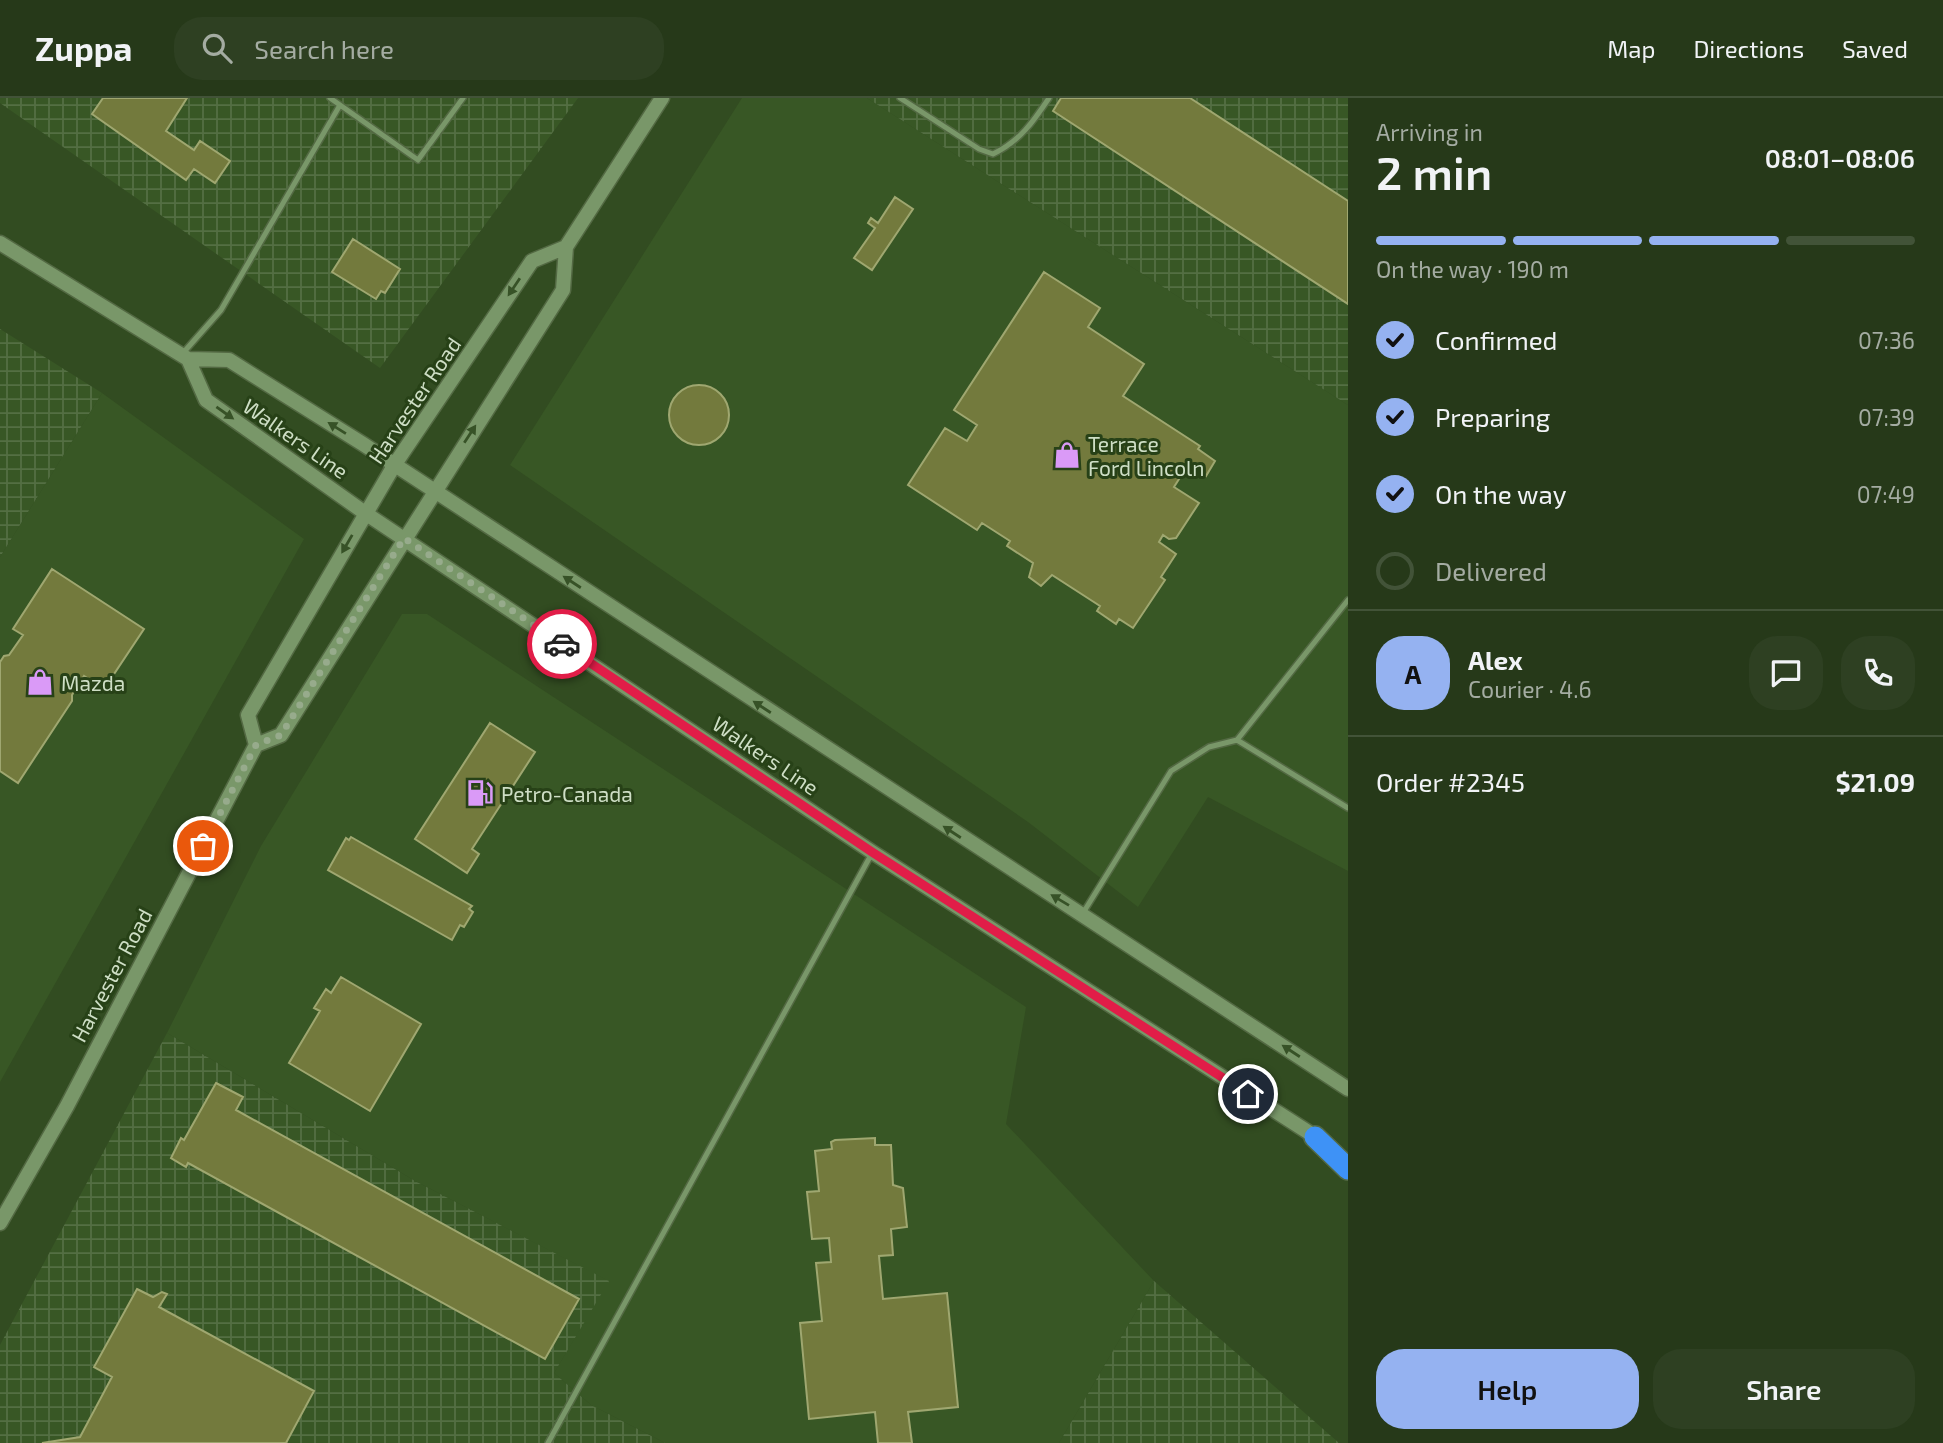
<!DOCTYPE html>
<meta charset="utf-8">
<style>
:root{--surface:#263919;--page:#2e4022;--text:#f1f3f6;--muted:#a4aca2;--line:#425338;--accent:#95b2f1}
body{margin:0;font-family:"Exo 2",sans-serif;background:var(--page);color:var(--text);height:100vh;display:flex;flex-direction:column;font-size:26px;white-space:nowrap}
*{box-sizing:border-box;margin:0}
p{font-size:23px;color:var(--muted)}
.icon{flex:none;width:38px;height:38px;fill:none;stroke:currentColor;stroke-width:2;stroke-linecap:round;stroke-linejoin:round}
.map{position:relative;flex:1;overflow:hidden}
.sheet{display:flex;flex-direction:column;background:var(--surface);width:595px}
.sheet>*{flex:none}
.pin{position:absolute;display:grid;place-items:center;width:60px;height:60px;color:#fff;margin:-30px;border:4px solid #fff;border-radius:50%;box-shadow:0 2px 7px #0007}
.courier{position:absolute;display:grid;place-items:center;width:70px;height:70px;margin:-35px;border:5px solid #e11d48;border-radius:50%;background:#fff;color:#222;box-shadow:0 2px 9px #0007}
.headline em{font-style:normal;font-weight:600}
.headline div{display:flex;flex-direction:column-reverse}
.headline{display:flex;align-items:center;justify-content:space-between;height:119px;padding:0 28px}
h1{font-size:46px;font-weight:600;line-height:52px}
.bar{display:grid;grid-template-columns:repeat(4,1fr);gap:10px 7px;align-content:center;height:84px;padding:0 28px}
.bar i{height:9px;border-radius:5px;background:var(--line)}
.bar .current{background:var(--accent)}
.bar p{grid-column:span 4}
.line{display:flex;align-items:center;gap:18px;padding:0 28px;border-top:2px solid var(--line)}
.line div{flex:1}
.round{display:grid;place-items:center;flex:none;width:74px;height:74px;border-radius:28px;background:var(--page)}
ol{padding:0 28px;list-style:none}
li{display:flex;align-items:center;gap:21px;height:77px}
li p{margin-inline-start:auto}
li .icon{padding:7px;border-radius:50%;background:var(--accent);color:#111;stroke-width:4}
li:last-child{color:var(--muted)}
li i{width:38px;height:38px;border:4px solid var(--line);border-radius:50%}
.cta{display:flex;gap:14px;margin-top:auto;padding:14px 28px}
.cta a{flex:1;height:80px;border-radius:28px;background:var(--accent);color:#111;font-size:28px;font-weight:600;line-height:80px;text-align:center}
.cta a+a{background:var(--page);color:var(--text)}
header{display:flex;align-items:center;gap:42px;box-sizing:border-box;height:98px;padding:0 35px;background:var(--surface);border-bottom:2px solid var(--line)}
header strong{font-size:33px}
nav{display:flex;gap:38px;margin-inline-start:auto;font-size:24px}
.search{width:490px;height:63px;background:var(--page);display:flex;align-items:center;gap:18px;box-sizing:border-box;padding:0 24px;border-radius:28px;color:var(--muted);font-size:26px}
main{display:flex;flex:1;min-height:0}
.map>svg:first-child{display:block}
.built{fill:#385725}
.industrial{fill:url(#industrial-grid)}
.building{fill:#737a3d;stroke:#9fa770;stroke-width:2}
.lines{fill:none;stroke-linecap:round;stroke-linejoin:round}
.lane-casing{stroke:#536943;stroke-width:8}
.secondary-casing{stroke:#536943;stroke-width:17}
.highway-casing{stroke:#536943;stroke-width:24}
.lane{stroke:#799769;stroke-width:5}
.secondary{stroke:#799769;stroke-width:14}
.highway{stroke:#3e92f6;stroke-width:21}
.oneway{fill:#375227}
.done{stroke:#97ab8c;stroke-width:7;stroke-dasharray:0 12.6}
.route{stroke:#e11d48;stroke-width:9}
.labels{text-anchor:middle;dominant-baseline:central;stroke-width:6;stroke-linejoin:round;paint-order:stroke}
.street-label{font-size:21px;fill:#cedec5;stroke:#274117}
.poi-label{font-size:21px;fill:#cedec5;stroke:#274117;text-anchor:start}
</style>
<header>
<strong>Zuppa</strong>
<div class="search"><svg class="icon" aria-label="search" viewBox="0 0 24 24"><circle cx="10" cy="10" r="6"/><path d="M15 15l6 6"/></svg>Search here</div>
<nav><a>Map</a><a>Directions</a><a>Saved</a></nav>
</header>
<main>
<div class="map">
<svg width="1348" height="1345" viewBox="0 0 1348 1345">
<defs>
<pattern id="industrial-grid" width="8" height="8" patternUnits="userSpaceOnUse" patternTransform="scale(1.75)"><rect width="8" height="8" fill="#385725"/><path d="M0 4h8M4 0v8" fill="none" stroke="#546f43"/></pattern>
</defs>
<rect width="100%" height="100%" fill="#324c21"/>
<path class="built" d="M742,0H867L1348,307V773L1208,699L1138,809L1028,724L510,367Z
M102,295L304,441L0,984V459Z
M402,516H427L1026,909L1006,1026L1154,1183L1059,1345H665L591,1307L554,1275L608,1183L415,1083L167,935L261,748Z"/>
<path class="industrial" d="M0,0H578L380,270L0,5Z
M867,0H1348V307Z
M0,231L102,295L0,459Z
M167,935L415,1083L609,1183L554,1275L591,1307L665,1345H0V1247Z
M1154,1183L1339,1345H1059Z"/>
<path class="building" d="M103,0H187L166,33L194,52L200,43L230,63L215,85L194,71L186,82L92,16Z
M1061,0H1190L1348,103V206L1053,13Z
M895,99L913,111L872,172L854,160L875,130L868,125L871,120L878,125Z
M353,141L400,171L385,195L381,193L376,201L332,174Z
M1044,174L1100,210L1088,229L1144,266L1123,298L1200,348L1198,351L1215,363L1206,378L1188,367L1174,389L1199,405L1176,440L1169,441L1163,437L1159,444L1176,456L1161,479L1165,482L1133,530L1119,521L1116,526L1097,513L1100,508L1052,477L1041,488L1029,479L1033,465L1007,448L1010,443L982,425L977,432L908,387L945,330L967,343L977,327L954,312Z
M669 317a30 30 0 1 1 60 0a30 30 0 1 1-60 0Z
M52,471L144,531L104,591L84,578L72,597V603L18,685L0,673V564L4,558L9,557L23,537L13,531Z
M490,625L535,654L472,751L479,756L467,775L415,741Z
M351,739L472,808L469,811L473,814L464,829L460,827L452,842L328,772L346,740L349,742Z
M341,879L421,926L370,1013L289,965L320,913L314,910L326,891L331,895Z
M216,985L243,999L236,1012L579,1201L545,1261L188,1065L186,1069L171,1060L181,1040L184,1042Z
M875,1040V1047H891L893,1087L903,1090L907,1129L891,1131L893,1157L879,1158L883,1201L947,1195L958,1309L908,1314L912,1345H878L875,1314L809,1321L800,1225L822,1223L816,1165L831,1164L829,1140L812,1141L807,1094L819,1093L815,1053L832,1051L831,1044L835,1042Z
M137,1191L153,1199L162,1194L167,1196L159,1209L314,1293L286,1345H42L80,1339L112,1279L94,1269Z"/>
<g class="lines">
<defs>
<path id="lane" d="M330,0L418,62L463,0
M900,0L979,51L993,56C1020,43 1033,24 1049,0
M183,255L221,212L340,7
M1237,642L1348,502
M1083,815L1171,673L1209,649L1237,642L1348,710
M548,1345L871,757"/>
<path id="secondary" d="M0,145L188,261L229,262L363,346L1348,991
M188,261L206,302L365,415L872,754L1322,1043
M256,647L248,617L395,366L532,163L566,149
M0,1125L67,1008L256,647L281,637L563,192L566,149L662,0"/>
<path id="highway" d="M1315,1039L1348,1071"/>
</defs>
<use href="#lane" class="lane-casing"/>
<use href="#secondary" class="secondary-casing"/>
<use href="#highway" class="highway-casing"/>
<use href="#lane" class="lane"/>
<use href="#secondary" class="secondary"/>
<use href="#highway" class="highway"/>
</g>
<defs><path id="oneway-solid" d="M-6-.8H1V-3.2L6.5 0L1 3.2V.8H-6Z" transform="scale(1.75)"/></defs>
<g class="oneway">
<use href="#oneway-solid" transform="translate(514 189) rotate(124)"/>
<use href="#oneway-solid" transform="translate(225 315) rotate(35)"/>
<use href="#oneway-solid" transform="translate(337 330) rotate(-148)"/>
<use href="#oneway-solid" transform="translate(470 336) rotate(-57)"/>
<use href="#oneway-solid" transform="translate(347 446) rotate(120)"/>
<use href="#oneway-solid" transform="translate(572 484) rotate(-147)"/>
<use href="#oneway-solid" transform="translate(762 609) rotate(-147)"/>
<use href="#oneway-solid" transform="translate(952 734) rotate(-147)"/>
<use href="#oneway-solid" transform="translate(1060 802) rotate(-149)"/>
<use href="#oneway-solid" transform="translate(1291 953) rotate(-147)"/>
</g>
<g class="lines">
<path class="done" d="M203,748L256,647L281,637L404,440L562,546"/>
<path class="route" d="M562,546L872,754L1248,996"/>
</g>
<defs>
<symbol id="shop-bare" viewBox="-9 -9 18 18"><path d="M-5-2.5h2.3a2.7 3.5 0 0 1 5.4 0H5L5.5 6h-11ZM-1.5-2.5h3a1.5 2.3 0 0 0-3 0Z" fill="#da9af7" stroke="#274117" stroke-width="2.5" paint-order="stroke"/></symbol>
<symbol id="fuel-bare" viewBox="-9 -9 18 18"><path d="M-5.5-6h7V0h2V4h1.3V-2.5L3-4.5l.8-.8L6-3V5H2.5V1h-1V6h-7ZM-4.2-4.7v3.2H.2V-4.7Z" fill="#da9af7" stroke="#274117" stroke-width="2.5" paint-order="stroke"/></symbol>
</defs>
<g fill-rule="evenodd">
<use href="#shop-bare" x="1048" y="338" width="38" height="38"/>
<use href="#shop-bare" x="21" y="565" width="38" height="38"/>
<use href="#fuel-bare" x="461" y="676" width="38" height="38"/>
</g>
<g class="labels">
<g class="street-label">
<text transform="translate(414 302) rotate(-56)">Harvester Road</text>
<text transform="translate(296 340) rotate(35)">Walkers Line</text>
<text transform="translate(766 657) rotate(34)">Walkers Line</text>
<text transform="translate(111 877) rotate(-62)">Harvester Road</text>
</g>
<g class="poi-label">
<text x="1088" y="345">Terrace<tspan x="1088" dy="24">Ford Lincoln</tspan></text>
<text x="61" y="584">Mazda</text>
<text x="501" y="695">Petro-Canada</text>
</g>
</g>
</svg>
<div class="pin" style="left:203px;top:748px;background:#ea580c"><svg class="icon" aria-label="bag" viewBox="0 0 24 24"><path d="M5 8h14l-1 12H6zM9 8a3 3 0 0 1 6 0"/></svg></div>
<div class="pin" style="left:1248px;top:996px;background:#1f2937"><svg class="icon" aria-label="home" viewBox="0 0 24 24"><path d="M3 11l9-7 9 7M6 9v11h12V9"/></svg></div>
<div class="courier" style="left:562px;top:546px"><svg class="icon" aria-label="car" viewBox="0 0 24 24"><path d="M5 17H2v-5l4-1 3-4h7l3 4 3 1v5h-3M9 17h6M6 11h13"/><circle cx="7" cy="17" r="2"/><circle cx="17" cy="17" r="2"/></svg></div>
</div>
<section class="sheet">
<div class="headline"><div><h1>2 min</h1><p>Arriving in</p></div><em>08:01–08:06</em></div>
<div class="bar"><i class="current"></i><i class="current"></i><i class="current"></i><i></i><p>On the way · 190 m</p></div>
<ol>
<li><svg class="icon" aria-label="check" viewBox="0 0 24 24"><path d="M5 12l5 5 9-10"/></svg>Confirmed<p>07:36</p></li>
<li><svg class="icon" aria-label="check" viewBox="0 0 24 24"><path d="M5 12l5 5 9-10"/></svg>Preparing<p>07:39</p></li>
<li><svg class="icon" aria-label="check" viewBox="0 0 24 24"><path d="M5 12l5 5 9-10"/></svg>On the way<p>07:49</p></li>
<li><i></i>Delivered</li>
</ol>
<div class="line" style="height:126px"><b class="round" style="background:var(--accent);color:#111">A</b><div><b>Alex</b><p>Courier · 4.6</p></div><a class="round"><svg class="icon" aria-label="chat" viewBox="0 0 24 24"><path d="M4 5h16v11H9l-5 4z"/></svg></a><a class="round"><svg class="icon" aria-label="phone" viewBox="0 0 24 24"><path d="M5 4h4l2 5-3 2q2 4 5 5l2-3 5 2v4C11 20 4 13 5 4z"/></svg></a></div>
<div class="line" style="height:91px"><div>Order #2345</div><b>$21.09</b></div>
<div class="cta"><a>Help</a><a>Share</a></div>
</section>
</main>
